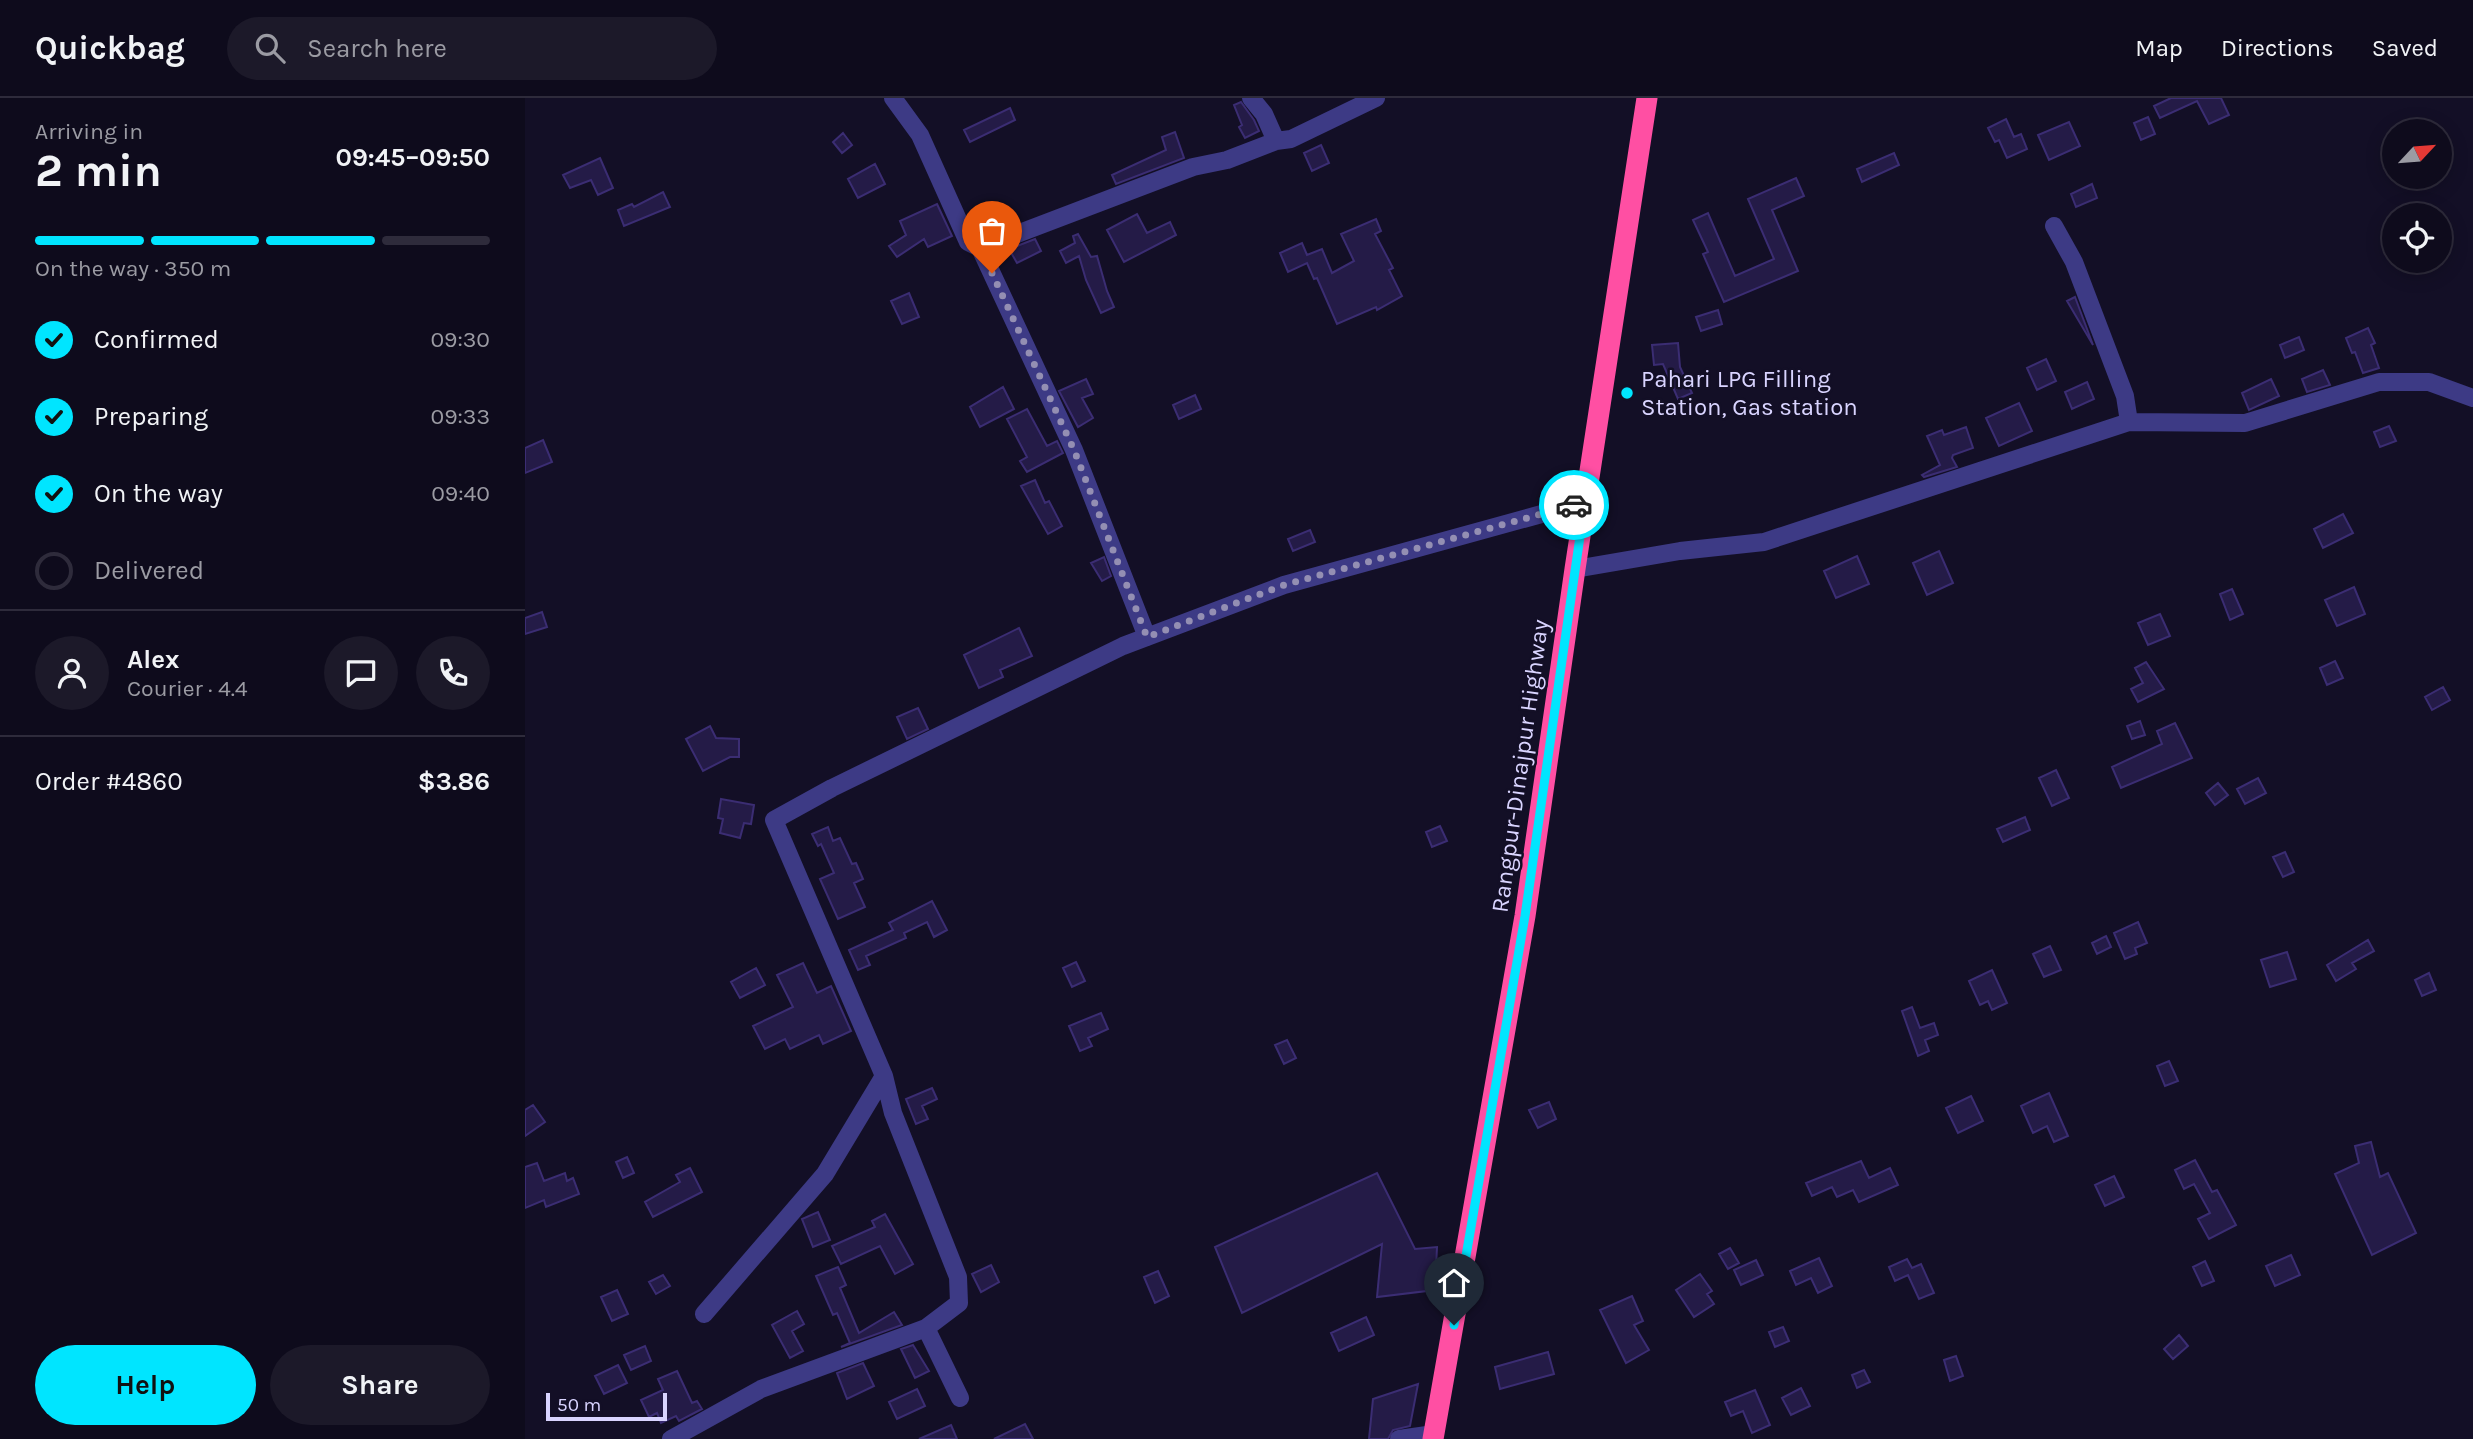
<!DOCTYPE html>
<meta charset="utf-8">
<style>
:root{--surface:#0e0b1c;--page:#1c1929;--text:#f1f3f6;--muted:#9b9ba3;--line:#2e2b3b;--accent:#00e5ff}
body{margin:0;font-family:Karla,sans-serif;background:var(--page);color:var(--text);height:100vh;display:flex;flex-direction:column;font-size:26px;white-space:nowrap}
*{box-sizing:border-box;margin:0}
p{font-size:23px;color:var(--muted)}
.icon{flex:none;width:38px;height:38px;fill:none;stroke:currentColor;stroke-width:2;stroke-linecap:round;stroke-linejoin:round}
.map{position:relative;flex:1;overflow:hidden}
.panel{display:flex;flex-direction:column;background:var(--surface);width:525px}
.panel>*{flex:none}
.needle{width:46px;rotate:64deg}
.controls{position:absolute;left:1857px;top:21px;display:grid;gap:14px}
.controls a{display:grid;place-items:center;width:70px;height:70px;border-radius:50%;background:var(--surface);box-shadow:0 4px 18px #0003,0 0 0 2px var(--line);font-size:35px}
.scale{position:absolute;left:21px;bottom:18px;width:121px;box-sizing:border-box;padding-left:7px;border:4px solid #d9d4ff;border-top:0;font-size:19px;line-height:24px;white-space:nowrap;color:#d9d4ff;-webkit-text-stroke:5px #130f26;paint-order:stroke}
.pin{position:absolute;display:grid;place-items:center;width:60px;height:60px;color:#fff;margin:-72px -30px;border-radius:50% 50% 50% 0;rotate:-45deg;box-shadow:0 0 7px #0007}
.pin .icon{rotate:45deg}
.courier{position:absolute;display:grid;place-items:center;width:70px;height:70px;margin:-35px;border:5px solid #00e5ff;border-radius:50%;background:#fff;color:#222;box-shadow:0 2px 9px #0007}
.summary em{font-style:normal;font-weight:700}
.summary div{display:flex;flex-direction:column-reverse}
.summary{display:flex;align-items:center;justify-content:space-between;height:119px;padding:0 35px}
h1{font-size:46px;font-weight:700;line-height:52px}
.bar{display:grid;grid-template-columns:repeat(4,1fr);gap:10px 7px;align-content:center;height:84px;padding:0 35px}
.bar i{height:9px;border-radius:5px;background:var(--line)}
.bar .on{background:var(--accent)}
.bar p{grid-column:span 4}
.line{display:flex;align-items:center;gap:18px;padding:0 35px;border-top:2px solid var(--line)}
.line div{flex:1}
.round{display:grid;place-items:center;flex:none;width:74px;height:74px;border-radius:37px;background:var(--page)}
ol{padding:0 35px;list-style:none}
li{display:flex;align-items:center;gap:21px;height:77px}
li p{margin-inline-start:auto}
li .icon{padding:7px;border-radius:50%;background:var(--accent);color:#111;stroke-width:4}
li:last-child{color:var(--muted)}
li i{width:38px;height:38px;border:4px solid var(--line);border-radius:50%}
.button{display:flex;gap:14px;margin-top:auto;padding:14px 35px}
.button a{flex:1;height:80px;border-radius:42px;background:var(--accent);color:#111;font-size:28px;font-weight:700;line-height:80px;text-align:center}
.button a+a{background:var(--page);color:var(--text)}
header{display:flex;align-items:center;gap:42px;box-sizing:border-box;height:98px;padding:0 35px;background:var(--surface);border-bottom:2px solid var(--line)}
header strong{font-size:33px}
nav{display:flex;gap:38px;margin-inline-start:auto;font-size:24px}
.search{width:490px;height:63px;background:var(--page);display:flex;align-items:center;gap:18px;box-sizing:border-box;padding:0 24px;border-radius:38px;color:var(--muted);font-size:26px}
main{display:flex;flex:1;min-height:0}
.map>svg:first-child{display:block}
.building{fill:#241b47;stroke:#3b2d73;stroke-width:2}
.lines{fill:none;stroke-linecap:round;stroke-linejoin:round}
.minor{stroke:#3d3a85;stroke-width:18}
.highway{stroke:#ff4fa3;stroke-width:21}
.done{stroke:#948fb3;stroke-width:7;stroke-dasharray:0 12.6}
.route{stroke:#00e5ff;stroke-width:9}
.poi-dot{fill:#00e5ff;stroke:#130f26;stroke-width:2.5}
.labels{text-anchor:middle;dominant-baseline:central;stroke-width:5;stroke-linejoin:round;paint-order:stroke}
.poi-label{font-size:24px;fill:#d9d4ff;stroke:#130f26;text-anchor:start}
.street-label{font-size:24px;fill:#d9d4ff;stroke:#130f26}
</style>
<header>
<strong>Quickbag</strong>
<div class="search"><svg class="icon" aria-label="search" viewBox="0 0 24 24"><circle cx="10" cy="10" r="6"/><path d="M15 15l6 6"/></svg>Search here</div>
<nav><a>Map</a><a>Directions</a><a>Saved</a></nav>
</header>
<main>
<section class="panel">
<div class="summary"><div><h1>2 min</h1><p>Arriving in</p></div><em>09:45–09:50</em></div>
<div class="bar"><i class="on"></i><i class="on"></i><i class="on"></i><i></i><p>On the way · 350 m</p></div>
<ol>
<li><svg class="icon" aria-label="check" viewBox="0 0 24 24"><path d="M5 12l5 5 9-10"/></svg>Confirmed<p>09:30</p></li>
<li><svg class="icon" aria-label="check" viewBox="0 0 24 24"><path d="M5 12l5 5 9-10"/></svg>Preparing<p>09:33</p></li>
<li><svg class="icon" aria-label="check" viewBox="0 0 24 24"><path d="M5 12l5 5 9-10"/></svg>On the way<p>09:40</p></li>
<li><i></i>Delivered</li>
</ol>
<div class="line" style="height:126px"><a class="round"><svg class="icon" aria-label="person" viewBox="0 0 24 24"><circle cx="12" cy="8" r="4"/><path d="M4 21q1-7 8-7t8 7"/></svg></a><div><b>Alex</b><p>Courier · 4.4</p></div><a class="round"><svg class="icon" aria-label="chat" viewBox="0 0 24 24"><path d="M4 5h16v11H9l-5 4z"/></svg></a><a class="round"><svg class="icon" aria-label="phone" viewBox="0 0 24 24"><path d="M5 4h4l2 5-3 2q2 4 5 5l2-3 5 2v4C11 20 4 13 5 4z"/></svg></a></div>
<div class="line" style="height:91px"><div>Order #4860</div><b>$3.86</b></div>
<div class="button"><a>Help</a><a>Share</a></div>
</section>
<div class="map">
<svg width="1948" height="1341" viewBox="0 0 1948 1341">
<rect width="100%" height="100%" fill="#130f26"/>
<path class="building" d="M1646,0H1696L1704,17L1684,26L1672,3L1635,20L1629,8Z
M716,4L729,22L734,33L720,40L714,29L717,27L709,7Z
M485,10L490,22L445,44L439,32Z
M1623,19L1630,36L1616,42L1609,25Z
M1481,21L1489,39L1496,36L1502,51L1482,60L1474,42L1470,44L1463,30Z
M1544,24L1555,48L1524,62L1513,37Z
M650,34L659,60L591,86L587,77L641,52L637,39Z
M318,35L327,47L317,55L308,44Z
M796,47L804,65L787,73L779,55Z
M1369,55L1374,67L1337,84L1332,71Z
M75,60L88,90L73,97L66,82L45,90L38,77Z
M350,66L360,86L333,100L323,81Z
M1271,80L1279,98L1247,112L1273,173L1199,204L1178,156L1183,154L1168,122L1183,115L1210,178L1249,161L1223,101Z
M1567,86L1572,100L1551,109L1546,96Z
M138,94L145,109L99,128L93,112L107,106L109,109Z
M412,106L427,138L403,149L399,141L372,159L364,148L381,137L375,123Z
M612,116L622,135L645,124L651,137L599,164L582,132Z
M851,121L856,133L850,136L868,170L864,172L877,198L852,212L851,209L812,226L792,180L789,181L782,165L763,174L755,155L777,145L782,157L797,151L807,175L829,163L816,136Z
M553,136L566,159L572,158L582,193L589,209L576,215L561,182L554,158L541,165L535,153L550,145L548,138Z
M510,141L516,153L492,165L484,151Z
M384,195L394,219L377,226L366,203Z
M1550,199L1568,247L1542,203Z
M1193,212L1197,226L1176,233L1171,219Z
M1843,230L1850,245L1846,247L1854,270L1838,275L1830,254L1827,255L1821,240Z
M1774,239L1779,252L1760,260L1755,247Z
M1153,245L1155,269L1167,295L1153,301L1138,266L1129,267L1127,247Z
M1521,261L1531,283L1512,292L1502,270Z
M1798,272L1805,287L1782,294L1777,281Z
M561,281L568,296L557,300L568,320L553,329L534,293Z
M1746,281L1754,298L1724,312L1717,295Z
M1562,284L1569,301L1547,311L1540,294Z
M478,289L489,311L455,329L445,309Z
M670,297L676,311L654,321L648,307Z
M1494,305L1507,333L1474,348L1461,320Z
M502,311L522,348L532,343L538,355L502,374L495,363L502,359L482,321Z
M1864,328L1871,343L1855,349L1849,334Z
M1441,329L1448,350L1428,357L1427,360L1432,369L1399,379L1397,377L1415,367L1402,338L1417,332L1419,337Z
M18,342L27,364L0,375V350Z
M510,382L520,405L524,403L537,428L523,436L496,388Z
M1818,416L1828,435L1798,450L1789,431Z
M785,432L790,444L768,453L763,441Z
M1414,453L1428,485L1402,497L1388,465Z
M1332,458L1344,486L1311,500L1299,473Z
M579,459L586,478L577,483L566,465Z
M1829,489L1840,516L1812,528L1800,502Z
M1707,491L1718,516L1705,522L1695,496Z
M17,514L22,529L0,536V520Z
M1635,516L1645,538L1623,547L1613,525Z
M494,530L507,558L475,572L478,579L454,590L439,557Z
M1810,563L1818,580L1802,587L1795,570Z
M1621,564L1639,591L1613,604L1606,591L1618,585L1610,570Z
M1918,589L1925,602L1907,612L1900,599Z
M393,610L403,631L382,641L372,619Z
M1615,623L1620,637L1607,641L1602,628Z
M1650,625L1667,660L1596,690L1587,669L1637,646L1632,633Z
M185,628L191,640L214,641V659H205L178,673L161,641Z
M1531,672L1544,700L1527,708L1514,680Z
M1733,680L1741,695L1720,706L1712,691Z
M1693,685L1703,697L1690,707L1681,695Z
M196,701L229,707L226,726L219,725L215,740L195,735L198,721L193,720Z
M1500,719L1505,732L1478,744L1472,731Z
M915,728L922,743L907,749L901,734Z
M303,729L308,743L315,740L327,766L331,765L338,781L329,785L340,809L313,821L295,781L309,775L296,746L293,748L287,736Z
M1760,754L1769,774L1758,779L1748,759Z
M407,803L422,832L409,839L402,824L379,835L381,840L341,858L345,867L333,872L324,852L368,832L364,825Z
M1613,824L1622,845L1610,850L1612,856L1600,861L1589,835Z
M1581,838L1586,849L1572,856L1567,845Z
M1843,842L1849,853L1827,865L1831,871L1811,883L1802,867Z
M1525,848L1536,872L1519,879L1508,856Z
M1762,854L1771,881L1745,889L1736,862Z
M551,864L560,883L547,889L538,870Z
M278,865L292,895L306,888L326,933L298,946L294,937L265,951L260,941L240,951L228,928L268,909L252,877Z
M231,870L240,887L215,900L206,884Z
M1467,872L1482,905L1467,912L1463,903L1455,907L1444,883Z
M1904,875L1911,892L1897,898L1890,882Z
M1387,909L1395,930L1409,925L1413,937L1400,942L1404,953L1393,958L1377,913Z
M576,915L583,931L563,940L567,948L555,953L544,928Z
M762,942L771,960L759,966L750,947Z
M1644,963L1653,983L1640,988L1632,968Z
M407,990L412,1001L397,1008L403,1021L391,1026L381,1001Z
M1524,995L1543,1038L1529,1044L1522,1028L1508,1035L1496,1008Z
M1446,998L1458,1023L1433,1035L1421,1010Z
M1024,1004L1031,1021L1013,1030L1004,1012Z
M8,1007L20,1024L0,1038V1012Z
M1846,1044L1855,1079L1863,1075L1891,1135L1847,1157L1810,1076L1834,1065L1830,1048Z
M102,1059L109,1075L98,1080L91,1064Z
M1670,1062L1687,1094L1692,1092L1711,1127L1684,1141L1673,1121L1685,1115L1669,1086L1659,1091L1650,1072Z
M1336,1063L1344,1080L1365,1070L1373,1087L1334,1104L1328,1092L1312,1099L1307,1089L1287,1098L1281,1085Z
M12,1065L19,1083L40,1075L42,1083L48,1080L54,1096L21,1109L19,1102L0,1110V1069Z
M165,1070L177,1094L128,1119L120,1104L155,1084L151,1077Z
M852,1075L890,1151L912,1149L910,1192L852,1199L857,1146L717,1215L690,1149Z
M1589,1078L1599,1099L1580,1108L1570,1087Z
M293,1114L305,1142L288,1149L277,1121Z
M360,1116L388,1166L370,1176L355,1148L316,1166L307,1148L350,1129L347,1123Z
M1205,1150L1214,1165L1203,1171L1194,1156Z
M1766,1157L1775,1177L1750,1188L1741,1168Z
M1294,1160L1307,1188L1293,1195L1286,1180L1271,1187L1265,1173Z
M1382,1161L1387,1170L1396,1166L1409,1195L1394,1201L1383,1177L1370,1183L1364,1169Z
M1231,1162L1238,1177L1216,1187L1209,1172Z
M1680,1163L1689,1183L1677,1188L1668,1169Z
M466,1167L474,1184L456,1194L447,1176Z
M313,1169L321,1187L315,1190L334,1235L369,1214L377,1227L316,1249L325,1245L312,1215L308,1217L291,1178Z
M633,1173L644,1198L630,1205L619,1179Z
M1175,1176L1187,1193L1182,1196L1189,1206L1169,1219L1151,1192Z
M138,1177L145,1188L131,1196L124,1184Z
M92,1192L103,1216L87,1223L76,1199Z
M1107,1198L1118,1223L1109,1227L1124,1252L1101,1265L1075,1212Z
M272,1213L279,1226L267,1233L278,1253L265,1260L247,1227Z
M841,1219L849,1237L814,1253L806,1235Z
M1258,1229L1264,1243L1250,1249L1244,1234Z
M1654,1237L1663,1248L1648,1261L1639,1251Z
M388,1247L404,1273L390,1280L376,1251Z
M120,1248L126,1263L106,1272L99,1257Z
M1023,1254L1029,1276L975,1291L970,1269Z
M1431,1258L1438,1278L1425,1283L1419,1262Z
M338,1265L349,1288L322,1301L312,1275Z
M93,1267L102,1285L79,1296L70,1278Z
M1339,1272L1345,1284L1332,1290L1327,1277Z
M152,1273L167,1305L172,1303L177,1311L154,1323L151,1318L136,1325L132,1315L124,1319L116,1302L138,1292L133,1281Z
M893,1286L885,1328L868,1332L863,1341H844L848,1301Z
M1276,1290L1285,1308L1266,1317L1257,1300Z
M392,1291L400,1308L372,1321L364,1304Z
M1230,1292L1245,1327L1227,1335L1218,1313L1206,1318L1200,1304Z
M500,1326L508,1341H469Z
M426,1327L432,1341H394Z"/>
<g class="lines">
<path class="minor" d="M368,0L395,37L443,144L455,150L549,352L622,539
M726,0L739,16L751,43L766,41L851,0
M1529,128L1549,164L1600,298L1604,324
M455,150L668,69L702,62L751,43
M1050,471L1155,453L1239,444L1604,324L1720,325L1854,284H1904L1948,300
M179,1216L300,1076L359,978L249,722L307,690L598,548L759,487L1060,404
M401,1230L435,1300
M146,1341L236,1291L401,1230L434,1205L433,1179L368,1015L359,978
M874,1341L909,1336"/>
<path class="highway" d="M908,1341L1000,818L1050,471L1122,0"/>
</g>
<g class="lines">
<path class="done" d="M467,175L549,352L622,539L759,487L1049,407"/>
<path class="route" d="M929,1227L1000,818L1060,404L1049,407"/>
</g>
<circle class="poi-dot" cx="1102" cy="295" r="7"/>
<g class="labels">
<g class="poi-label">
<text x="1116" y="281">Pahari LPG Filling<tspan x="1116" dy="28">Station, Gas station</tspan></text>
</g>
<g class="street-label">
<text transform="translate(995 668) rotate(-82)">Rangpur-Dinajpur Highway</text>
</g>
</g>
</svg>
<div class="controls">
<a><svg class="needle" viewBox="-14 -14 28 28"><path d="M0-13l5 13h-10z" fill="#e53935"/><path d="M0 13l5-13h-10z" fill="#9b9ba3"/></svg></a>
<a><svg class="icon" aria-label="locate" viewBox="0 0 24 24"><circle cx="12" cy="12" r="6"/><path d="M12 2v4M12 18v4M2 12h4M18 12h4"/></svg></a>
</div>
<div class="scale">50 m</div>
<div class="pin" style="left:467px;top:175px;background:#ea580c"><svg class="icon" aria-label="bag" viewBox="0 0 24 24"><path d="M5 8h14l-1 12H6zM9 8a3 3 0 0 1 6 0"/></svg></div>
<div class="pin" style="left:929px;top:1227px;background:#1f2937"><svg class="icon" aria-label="home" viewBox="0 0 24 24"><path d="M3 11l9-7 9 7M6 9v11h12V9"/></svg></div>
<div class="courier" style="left:1049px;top:407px"><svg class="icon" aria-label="car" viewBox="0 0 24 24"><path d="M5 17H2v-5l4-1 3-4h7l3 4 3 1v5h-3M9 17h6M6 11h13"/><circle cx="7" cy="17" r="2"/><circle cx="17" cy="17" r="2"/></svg></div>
</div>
</main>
